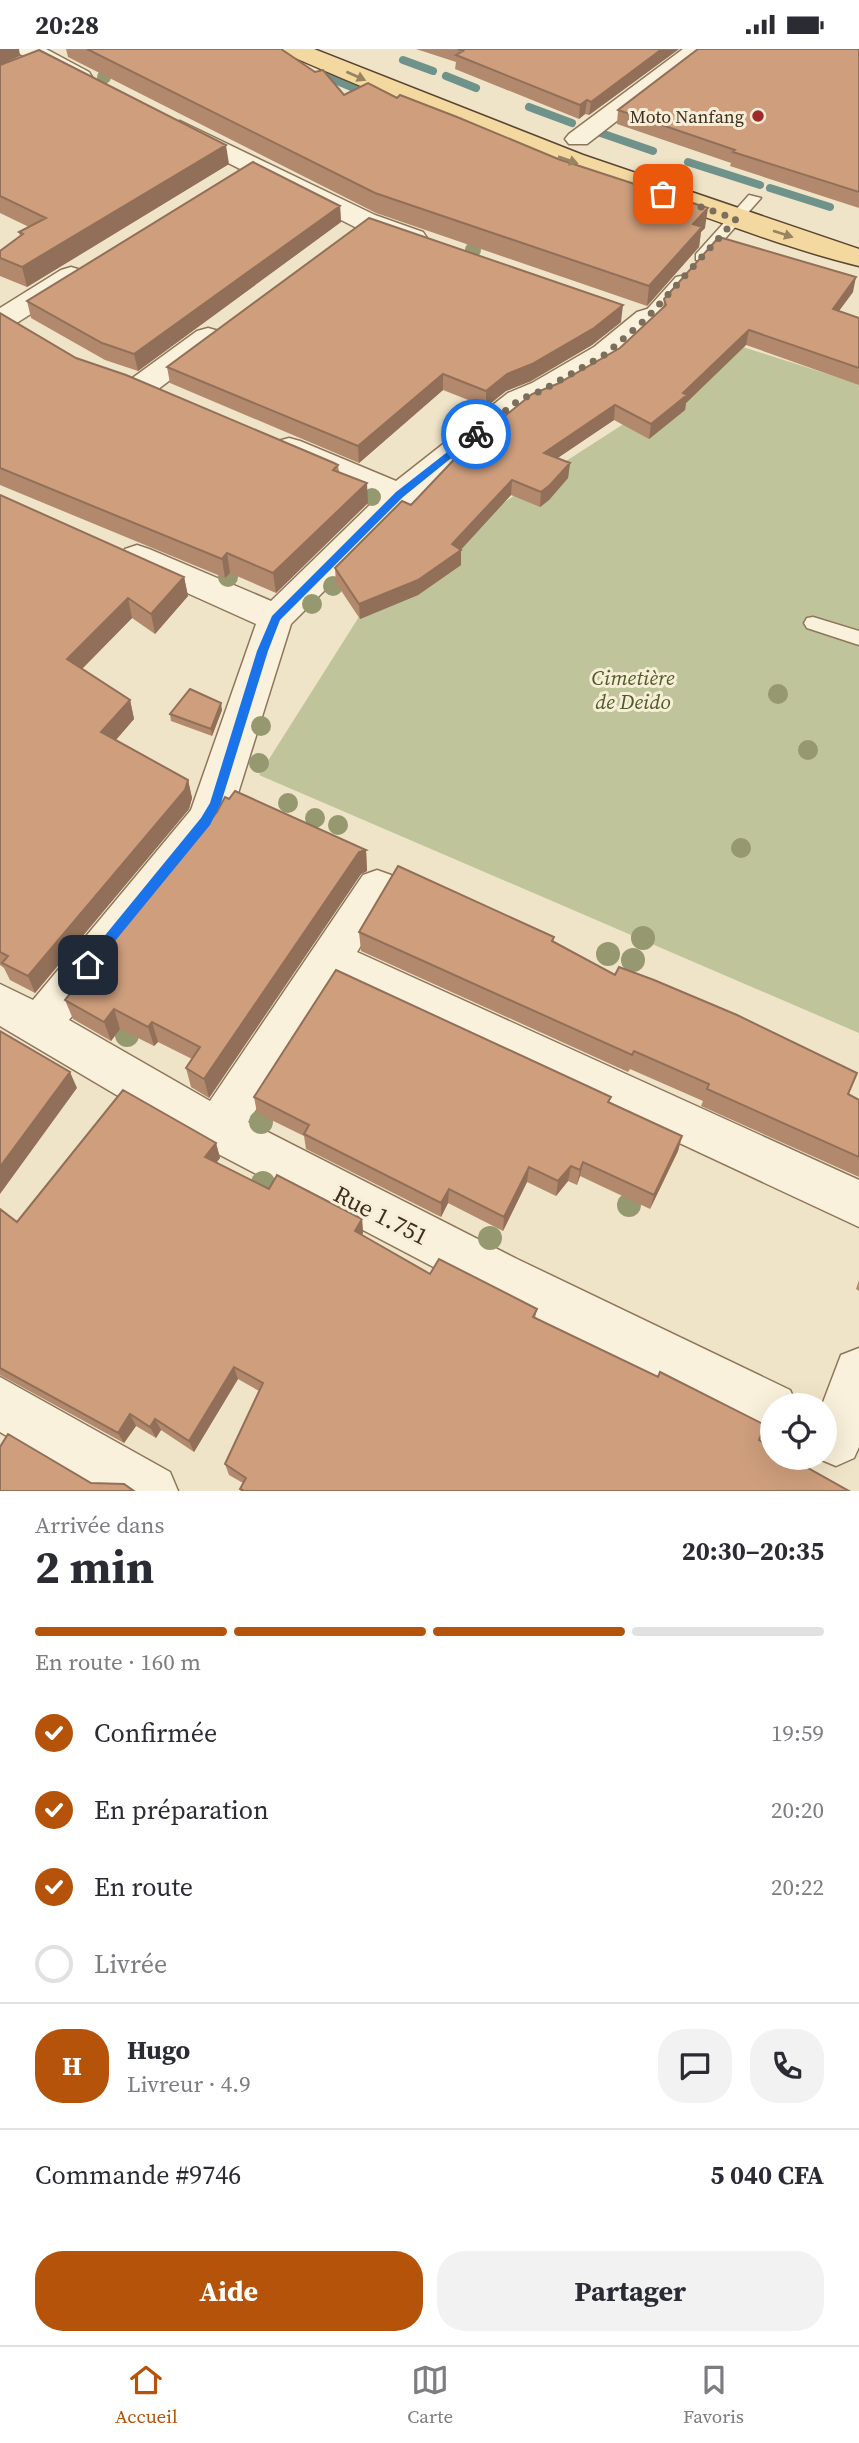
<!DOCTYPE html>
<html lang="fr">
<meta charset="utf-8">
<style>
:root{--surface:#fff;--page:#f2f2f3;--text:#2b2b33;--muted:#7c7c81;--line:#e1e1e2;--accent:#b45309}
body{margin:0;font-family:"Source Serif 4",serif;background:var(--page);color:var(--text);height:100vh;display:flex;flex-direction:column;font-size:26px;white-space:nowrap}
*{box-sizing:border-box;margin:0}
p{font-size:23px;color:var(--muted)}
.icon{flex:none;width:38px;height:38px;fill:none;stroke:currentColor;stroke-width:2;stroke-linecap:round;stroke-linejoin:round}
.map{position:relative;height:1442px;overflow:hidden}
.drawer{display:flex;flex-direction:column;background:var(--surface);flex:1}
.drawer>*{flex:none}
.fabs{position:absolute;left:760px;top:1344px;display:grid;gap:14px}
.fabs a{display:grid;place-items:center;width:77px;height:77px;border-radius:50%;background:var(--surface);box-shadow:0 7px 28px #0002;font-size:35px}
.pin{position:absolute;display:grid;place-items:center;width:60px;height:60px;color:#fff;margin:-30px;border-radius:14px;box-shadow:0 4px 10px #0006}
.courier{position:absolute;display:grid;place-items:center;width:70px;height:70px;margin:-35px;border:5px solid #1a73e8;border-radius:50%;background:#fff;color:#222;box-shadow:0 2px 9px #0007}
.summary em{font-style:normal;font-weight:700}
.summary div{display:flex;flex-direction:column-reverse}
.summary{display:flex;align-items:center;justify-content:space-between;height:119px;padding:0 35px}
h1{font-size:46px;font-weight:700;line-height:52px}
.bar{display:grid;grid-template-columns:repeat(4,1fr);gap:10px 7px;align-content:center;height:84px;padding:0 35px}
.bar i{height:9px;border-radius:5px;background:var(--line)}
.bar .selected{background:var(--accent)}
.bar p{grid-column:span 4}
.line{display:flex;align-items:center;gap:18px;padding:0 35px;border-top:2px solid var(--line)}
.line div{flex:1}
.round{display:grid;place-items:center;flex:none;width:74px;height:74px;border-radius:28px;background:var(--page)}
ol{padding:0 35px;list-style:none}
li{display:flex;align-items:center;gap:21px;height:77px}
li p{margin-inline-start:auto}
li .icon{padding:7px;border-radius:50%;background:var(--accent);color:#fff;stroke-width:4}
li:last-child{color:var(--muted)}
li i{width:38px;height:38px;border:4px solid var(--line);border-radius:50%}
.button{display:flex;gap:14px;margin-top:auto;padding:14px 35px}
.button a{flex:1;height:80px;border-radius:28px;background:var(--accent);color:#fff;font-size:28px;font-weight:700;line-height:80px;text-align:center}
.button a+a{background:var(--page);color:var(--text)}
.status{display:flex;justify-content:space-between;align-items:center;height:49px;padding:0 35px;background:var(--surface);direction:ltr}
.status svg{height:19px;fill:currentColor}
.dock{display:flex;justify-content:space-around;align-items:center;height:98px;border-top:2px solid var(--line);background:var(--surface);font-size:19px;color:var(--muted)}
.dock a{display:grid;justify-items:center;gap:4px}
.dock .selected{color:var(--accent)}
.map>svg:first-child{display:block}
.cemetery{fill:#bfc49a}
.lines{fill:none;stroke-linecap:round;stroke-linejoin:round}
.stream{stroke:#6f938a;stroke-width:8}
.lane-casing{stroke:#8d765c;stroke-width:3}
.street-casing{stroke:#8d765c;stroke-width:3}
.primary-casing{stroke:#5b4430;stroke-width:3}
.lane{fill:#faf1dc;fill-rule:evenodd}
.street{fill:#faf1dc;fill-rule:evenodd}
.primary{fill:#f3d9a0;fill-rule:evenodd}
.tree{fill:#96986f}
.wall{fill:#b2896c}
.shaded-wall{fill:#916f58}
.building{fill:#cf9f7d;stroke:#916f58;stroke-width:2}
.oneway{fill:#988460}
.route{fill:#1a73e8}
.done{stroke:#7c6e5b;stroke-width:7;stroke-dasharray:0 12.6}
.poi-dot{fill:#9e2a2b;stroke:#f7eed8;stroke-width:2.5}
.labels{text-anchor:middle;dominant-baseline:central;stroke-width:6;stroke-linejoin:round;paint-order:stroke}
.far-poi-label{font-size:18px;fill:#3d2e20;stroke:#f7eed8;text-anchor:end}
.park-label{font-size:21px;font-style:italic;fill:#4d5a26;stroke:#f7eed8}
.near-street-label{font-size:24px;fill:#3d2e20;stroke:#f7eed8}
</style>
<div class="status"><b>20:28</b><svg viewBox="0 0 49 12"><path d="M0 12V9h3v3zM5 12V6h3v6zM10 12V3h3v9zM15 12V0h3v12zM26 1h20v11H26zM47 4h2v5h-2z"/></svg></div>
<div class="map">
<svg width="859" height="1442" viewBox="0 0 859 1442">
<rect width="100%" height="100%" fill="#f0e4c8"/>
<path class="cemetery" d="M743,298L859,335V984L259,726L374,544L532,434Z"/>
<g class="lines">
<path class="stream" d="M403,11L433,22
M446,27L476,39
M328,28L368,45
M529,58L572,74
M592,81L653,102
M688,113L760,136
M770,139L830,158"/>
<defs>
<path id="lane" d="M749,146L761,149L706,211H696V205Z
M681,227L688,231L686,234L652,272H642V266L676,228Z
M813,568L859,582V596L807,579L804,574L807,569Z"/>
<path id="street" d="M16,0H46L89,23L92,28L89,33H71L20,5Z
M683,0H710L587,95H569L565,90L569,85Z
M180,72L375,166L423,183L427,189L423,195L413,197L355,178L171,85L167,80L171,75Z
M71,218L81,221L85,227L81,233L15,275L0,277V259L61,221Z
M647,260L657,263L662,269L657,275L616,312L554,348L530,358L412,454L291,575L235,754L219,783L69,971L210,1052L363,826L377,821L391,826L397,838L357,903L859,1131V1178L337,934L248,1073L517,1210L790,1341L797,1356H772V1385L483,1244L201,1096L0,977V935L33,951L191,761L256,575L125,516L120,508L125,500L137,496L149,500L271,552L377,449L278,406L273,399L278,392L289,389L300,392L396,432L508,344L532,334L594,298L637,263Z
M208,279L219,282L223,288L219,294L153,344L142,347L131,344L127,337L131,330L197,282Z
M859,1299V1398L854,1409L836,1417L817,1409H824L822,1356L841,1306Z
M0,1328L170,1423L178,1442H100L0,1383Z"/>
<path id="primary" d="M282,0H314L583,106L859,200V217C797,202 737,179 677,158C545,112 414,61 286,5Z"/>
</defs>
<use href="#lane" class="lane-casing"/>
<use href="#street" class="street-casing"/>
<use href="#primary" class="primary-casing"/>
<use href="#lane" class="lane"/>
<use href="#street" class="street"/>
<use href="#primary" class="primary"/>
</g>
<g class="tree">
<circle cx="104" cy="28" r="7"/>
<circle cx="473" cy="201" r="8"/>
<circle cx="372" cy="448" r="9"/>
<circle cx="228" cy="528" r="10"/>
<circle cx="333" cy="537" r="10"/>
<circle cx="312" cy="555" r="10"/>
<circle cx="778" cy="645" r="10"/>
<circle cx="261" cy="677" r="10"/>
<circle cx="808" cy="701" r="10"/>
<circle cx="259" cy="714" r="10"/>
<circle cx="288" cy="754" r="10"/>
<circle cx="315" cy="769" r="10"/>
<circle cx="338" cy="776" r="10"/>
<circle cx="741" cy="799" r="10"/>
<circle cx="643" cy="889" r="12"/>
<circle cx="608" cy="905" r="12"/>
<circle cx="633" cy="911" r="12"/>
<circle cx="127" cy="986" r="12"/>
<circle cx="261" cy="1073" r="12"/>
<circle cx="263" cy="1134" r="12"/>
<circle cx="629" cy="1156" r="12"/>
<circle cx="490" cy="1189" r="12"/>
</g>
<path class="wall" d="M66,0H281L344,46L397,49L705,179L701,183L699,198L647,257L376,164L68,8Z
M416,0H679L589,66L585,65L579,70L455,20L456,13Z
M859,0V159L730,117L731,114L617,75L618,61Z
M0,16L229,115L27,238L0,227V202L20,187L19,183L29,178L0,164Z
M340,157L341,173L138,322L105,311L31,269L27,252Z
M853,243L839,262L859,269V336L746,296L686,354L685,361L649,390L614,371L557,409L570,414L568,429L549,451L540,458L511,446L460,501L461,516L418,546L360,570L336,534L335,519L557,335L620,299L663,259L664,250Z
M0,264L76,309L338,416L339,423L368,454L276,544L230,524L225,529L0,436Z
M621,273L592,296L531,332L506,342L486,358L443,341L359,414L170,334L167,318Z
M0,446L184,528L188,547L155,585L132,569L82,620L130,651L134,670L116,691L188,731L192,749L189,760L35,944L10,931L4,919L0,916Z
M222,661L212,687L171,672L170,665Z
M229,750L366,801L367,822L361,825L209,1049L191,1038L186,1019L192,1010L158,993L154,997L120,980L111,992L73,970L65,951Z
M359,883L553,893L615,926L859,1051V1128L701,1057L703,1052L630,1020L628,1023L361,902Z
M254,1048L609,1053L682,1087L678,1102L650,1160L580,1127L577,1136L568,1132L556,1147L527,1133L503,1182L448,1154L441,1168L306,1100L304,1087L257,1064Z
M216,1094L220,1109L216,1114L269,1140L362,1170L363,1184L362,1186L430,1225L537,1260L535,1269L759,1391L849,1442H241L240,1440L243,1434L229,1426L225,1415L259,1342L238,1330L194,1403L161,1381L156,1389L136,1377L124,1394L0,1326V1160L17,1173Z
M859,1231V1242L856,1240Z"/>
<path class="shaded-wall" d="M0,0H19L20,7L0,16Z
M662,0H679L589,66L591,53Z
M587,51L585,65L579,70L580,56Z
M226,96L229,115L27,238L22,218Z
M340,157L341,173L138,322L134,305Z
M708,159L705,179L701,183L699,198L647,257L649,237L693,175Z
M856,228L853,243L829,275L833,260Z
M623,256L621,273L592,296L531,332L506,342L486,358V342L507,325Z
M749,281L746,296L686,354L685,361L649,390L651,375Z
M443,325V341L359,414L358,397Z
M615,356L614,371L543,419L544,404Z
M570,414L568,429L549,451L540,458L541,443Z
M512,431L511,446L458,504L461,501V516L418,546L360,570L359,555L452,495Z
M367,434L368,454L276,544L273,524Z
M227,504L230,524L225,529L222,510Z
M184,528L188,547L155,585L151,565Z
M128,549L132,569L73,629L67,610Z
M130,651L134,670L106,702L101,683Z
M221,654L222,661L212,687L211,680Z
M188,731L192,749L189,760L35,944L28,927Z
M366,801L367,822L361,825L209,1049L204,1030L359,803Z
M114,960L120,980L111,992L104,973Z
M152,973L158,993L154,997L148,978Z
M70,1023L77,1039L0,1145V1118Z
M682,1087L678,1102L650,1160L654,1146Z
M216,1094L220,1109L209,1123L205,1108Z
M583,1113L580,1127L577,1136L580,1121Z
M571,1117L568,1132L556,1147L558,1132Z
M529,1118L527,1133L503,1182L504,1168Z
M449,1140L448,1154L441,1168V1154Z
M362,1170L363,1184L356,1196L355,1182Z
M234,1318L238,1330L194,1403L189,1392Z
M130,1365L136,1377L124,1394L118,1384Z
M155,1370L161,1381L156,1389L150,1378Z"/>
<path class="building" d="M87,0H281L315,23L323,21L344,46L368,34L397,49L400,46L457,68L558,110L708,159L693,175L702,178L649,237L375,144Z
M458,0H662L591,53L587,51L580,56L456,6L463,2Z
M698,0H859V143L733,103L735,101L618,61Z
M39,1L226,96L22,218L0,209V202L23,185L19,183L46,169L0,147V16Z
M253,113L340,157L134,305L102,294L27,252Z
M369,169L623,256L594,279L532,315L507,325L486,342L443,325L358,397L167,318Z
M719,188L856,228L833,260L859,269V319L749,281L683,344L687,346L651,375L615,356L544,404L570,414L550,436L541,443L512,431L452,495L461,501L418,531L359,555L335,519L402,452L411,456L464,400L532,345L557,335L620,299L666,256L664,250Z
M0,264L76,309L126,326L334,414L338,416L333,421L367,434L273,524L227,504L222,510L0,419Z
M0,446L184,528L151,565L128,549L67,610L130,651L101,683L188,731L185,741L28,927L2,914L8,907L0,903Z
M190,640L221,654L211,680L170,665Z
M235,742L366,801L359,803L204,1030L186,1019L200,998L152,973L148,978L114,960L104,973L65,951L217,763L225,748L229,750Z
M398,817L554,888L552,892L615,926L619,918L654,931L737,966L857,1024L848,1045L859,1051V1108L707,1040L709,1035L634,1002L632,1006L359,883Z
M336,921L611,1048L608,1053L682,1087L654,1146L583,1113L580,1121L571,1117L558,1132L529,1118L504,1168L449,1140L441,1154L304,1085L309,1076L254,1048Z
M0,982L70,1023L0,1118Z
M123,1041L216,1094L205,1108L269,1140L277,1126L362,1170L355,1182L430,1225L439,1210L537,1260L533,1268L658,1328L660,1323L765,1376L759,1391L772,1398V1409H790L849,1442H244L240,1440L246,1429L225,1415L263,1334L234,1318L189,1392L155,1370L150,1378L130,1365L118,1384L0,1319V1160L17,1173Z
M8,1385L91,1434L124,1435L134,1442H0V1398Z"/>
<defs><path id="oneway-solid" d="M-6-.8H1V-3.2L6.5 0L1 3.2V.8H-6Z" transform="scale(1.75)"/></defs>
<g class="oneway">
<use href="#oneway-solid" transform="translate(356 27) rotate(24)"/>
<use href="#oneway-solid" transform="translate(568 111) rotate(19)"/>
<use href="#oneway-solid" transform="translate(783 185) rotate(18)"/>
</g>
<path class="route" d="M473,383L481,385L403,448L280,571L268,602L221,754L210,776L93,919H84V912L201,769L210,754L257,602L272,567L396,443Z"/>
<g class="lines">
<path class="done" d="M476,385L519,351L543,341L606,305L647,269L736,170L663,145"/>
</g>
<circle class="poi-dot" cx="758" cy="67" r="7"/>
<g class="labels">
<g class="far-poi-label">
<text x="744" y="67">Moto Nanfang</text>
</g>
<g class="park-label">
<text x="633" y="628">Cimetière<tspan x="633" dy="24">de Deido</tspan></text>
</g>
<g class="near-street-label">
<text transform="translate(381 1166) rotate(27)">Rue 1.751</text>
</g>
</g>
</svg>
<div class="fabs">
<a><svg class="icon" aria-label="locate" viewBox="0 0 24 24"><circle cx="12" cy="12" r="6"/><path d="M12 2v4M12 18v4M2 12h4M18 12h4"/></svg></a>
</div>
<div class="pin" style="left:663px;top:145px;background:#ea580c"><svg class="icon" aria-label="bag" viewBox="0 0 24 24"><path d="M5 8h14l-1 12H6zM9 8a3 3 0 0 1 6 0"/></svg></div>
<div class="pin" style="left:88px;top:916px;background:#1f2937"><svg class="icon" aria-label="home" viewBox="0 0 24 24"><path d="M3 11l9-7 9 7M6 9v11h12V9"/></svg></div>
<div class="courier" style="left:476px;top:385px"><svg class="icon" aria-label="bike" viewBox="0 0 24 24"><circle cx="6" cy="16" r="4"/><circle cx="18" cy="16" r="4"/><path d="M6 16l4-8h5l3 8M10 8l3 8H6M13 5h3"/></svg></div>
</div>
<section class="drawer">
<div class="summary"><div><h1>2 min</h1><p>Arrivée dans</p></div><em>20:30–20:35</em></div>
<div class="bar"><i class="selected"></i><i class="selected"></i><i class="selected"></i><i></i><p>En route · 160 m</p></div>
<ol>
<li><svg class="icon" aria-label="check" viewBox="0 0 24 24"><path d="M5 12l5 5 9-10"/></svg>Confirmée<p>19:59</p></li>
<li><svg class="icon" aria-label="check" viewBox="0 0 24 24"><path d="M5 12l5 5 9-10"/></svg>En préparation<p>20:20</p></li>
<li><svg class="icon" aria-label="check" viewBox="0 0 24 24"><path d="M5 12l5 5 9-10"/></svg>En route<p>20:22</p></li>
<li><i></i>Livrée</li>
</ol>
<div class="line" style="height:126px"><b class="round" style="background:var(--accent);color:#fff">H</b><div><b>Hugo</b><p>Livreur · 4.9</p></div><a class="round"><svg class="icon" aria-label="chat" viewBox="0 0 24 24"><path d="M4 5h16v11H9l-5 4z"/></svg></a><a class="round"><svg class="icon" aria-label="phone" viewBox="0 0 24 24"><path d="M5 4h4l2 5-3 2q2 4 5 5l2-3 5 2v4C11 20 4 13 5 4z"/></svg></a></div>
<div class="line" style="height:91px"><div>Commande #9746</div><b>5 040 CFA</b></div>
<div class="button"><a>Aide</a><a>Partager</a></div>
</section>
<nav class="dock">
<a class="selected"><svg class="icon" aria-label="home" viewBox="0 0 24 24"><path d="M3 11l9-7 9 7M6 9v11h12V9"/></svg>Accueil</a>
<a><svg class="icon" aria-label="map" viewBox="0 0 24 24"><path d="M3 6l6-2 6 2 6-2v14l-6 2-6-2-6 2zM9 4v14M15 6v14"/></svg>Carte</a>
<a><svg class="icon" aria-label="saved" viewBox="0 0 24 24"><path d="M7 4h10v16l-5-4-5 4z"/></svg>Favoris</a>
</nav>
